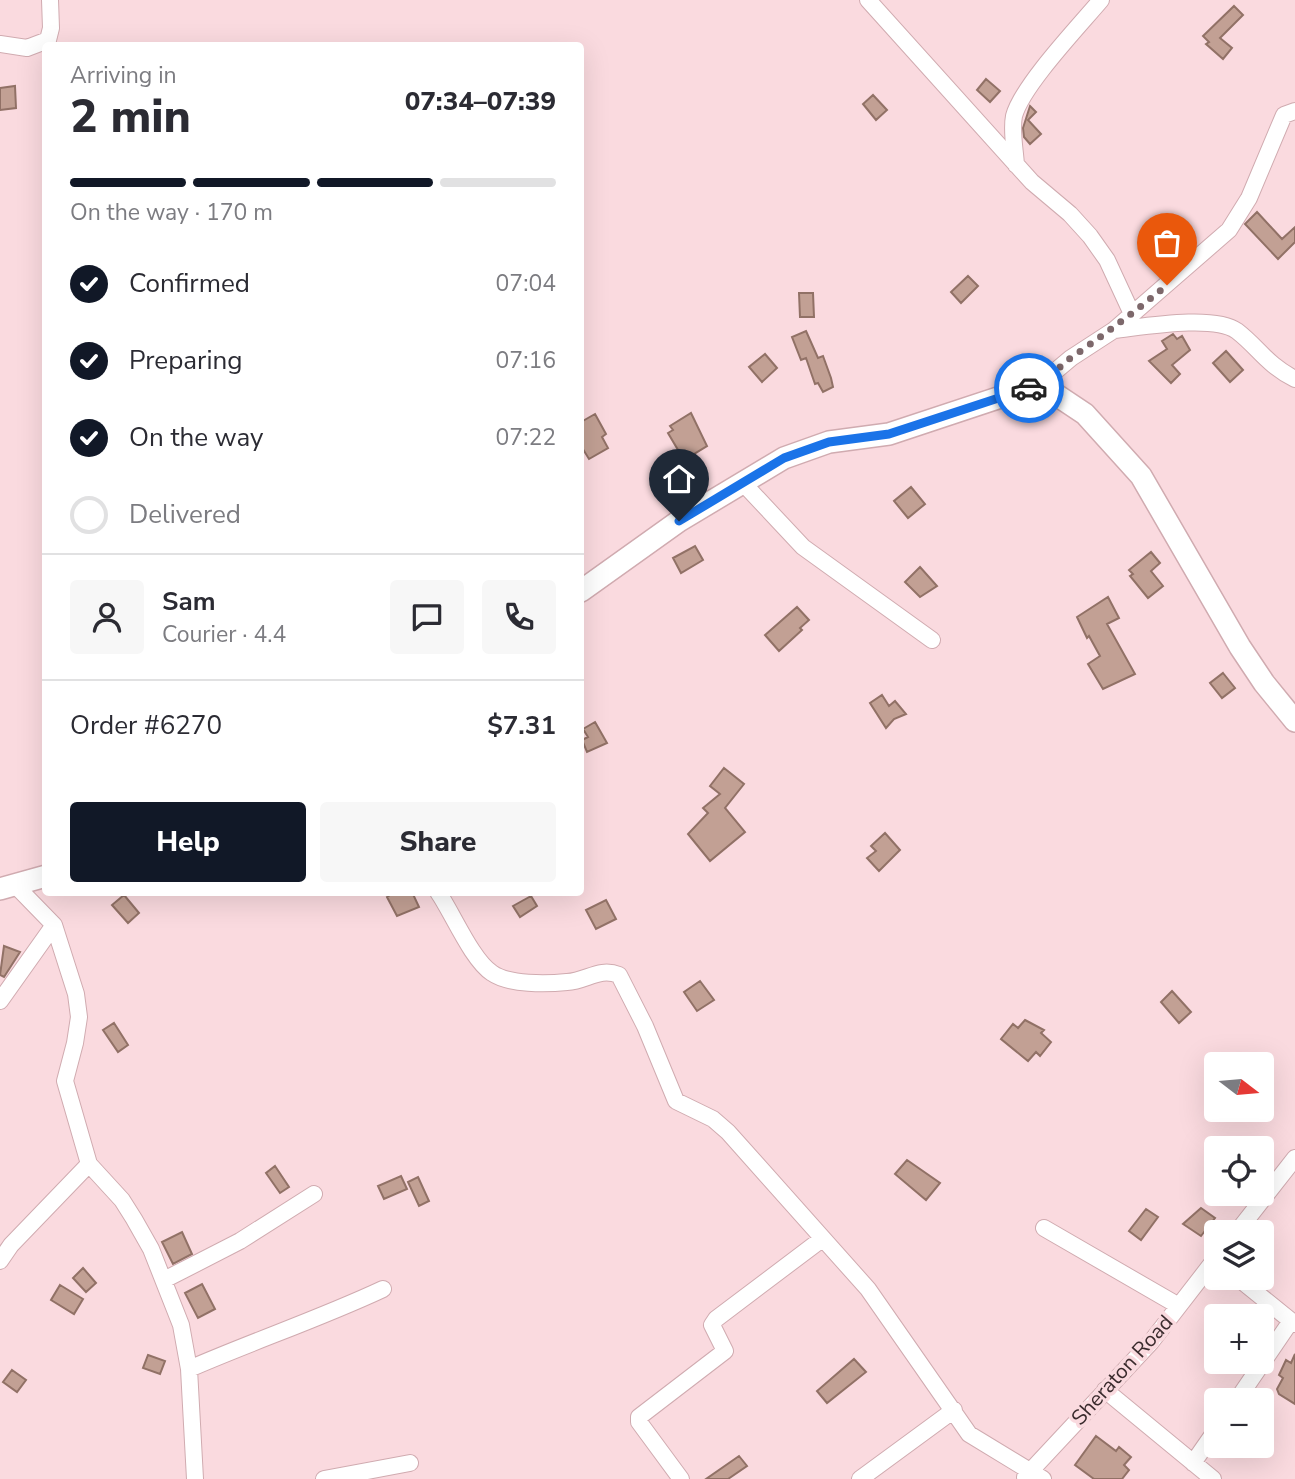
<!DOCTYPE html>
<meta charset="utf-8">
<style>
:root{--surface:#fff;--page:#f7f7f7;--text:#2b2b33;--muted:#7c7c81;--line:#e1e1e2;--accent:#111827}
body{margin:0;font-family:"Nunito Sans",sans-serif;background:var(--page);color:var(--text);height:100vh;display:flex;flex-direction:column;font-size:26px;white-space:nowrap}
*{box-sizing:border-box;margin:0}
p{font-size:23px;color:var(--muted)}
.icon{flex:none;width:38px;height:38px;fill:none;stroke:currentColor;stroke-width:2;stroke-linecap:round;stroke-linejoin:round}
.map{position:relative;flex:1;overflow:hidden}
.drawer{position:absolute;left:42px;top:42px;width:542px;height:854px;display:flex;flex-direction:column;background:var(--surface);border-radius:7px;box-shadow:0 7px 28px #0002}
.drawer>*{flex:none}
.needle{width:46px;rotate:106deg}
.buttons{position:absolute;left:1204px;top:1052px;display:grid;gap:14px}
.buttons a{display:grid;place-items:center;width:70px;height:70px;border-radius:7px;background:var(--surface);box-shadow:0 7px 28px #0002;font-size:35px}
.pin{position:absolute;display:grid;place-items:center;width:60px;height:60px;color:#fff;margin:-72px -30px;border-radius:50% 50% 50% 0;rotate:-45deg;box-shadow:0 0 7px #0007}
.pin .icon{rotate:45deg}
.courier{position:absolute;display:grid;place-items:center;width:70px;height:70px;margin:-35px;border:5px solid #1a73e8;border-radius:50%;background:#fff;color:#222;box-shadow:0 2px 9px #0007}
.headline em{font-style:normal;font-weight:800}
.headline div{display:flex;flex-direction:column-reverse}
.headline{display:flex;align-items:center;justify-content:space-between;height:119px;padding:0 28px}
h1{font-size:46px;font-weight:800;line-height:52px}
.bar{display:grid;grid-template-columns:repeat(4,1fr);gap:10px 7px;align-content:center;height:84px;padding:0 28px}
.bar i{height:9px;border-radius:5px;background:var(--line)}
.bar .current{background:var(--accent)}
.bar p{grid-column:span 4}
.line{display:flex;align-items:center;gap:18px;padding:0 28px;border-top:2px solid var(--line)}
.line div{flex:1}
.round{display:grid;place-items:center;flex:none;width:74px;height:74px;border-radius:7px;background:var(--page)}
ol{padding:0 28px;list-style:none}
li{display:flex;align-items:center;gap:21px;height:77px}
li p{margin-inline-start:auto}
li .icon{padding:7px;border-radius:50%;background:var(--accent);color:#fff;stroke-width:4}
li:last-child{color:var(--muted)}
li i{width:38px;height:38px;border:4px solid var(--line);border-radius:50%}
.primary-button{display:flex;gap:14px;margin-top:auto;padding:14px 28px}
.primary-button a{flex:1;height:80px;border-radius:7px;background:var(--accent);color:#fff;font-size:28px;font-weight:800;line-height:80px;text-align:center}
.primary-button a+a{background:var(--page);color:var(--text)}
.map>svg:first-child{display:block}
.building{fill:#c2a094;stroke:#917166;stroke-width:2}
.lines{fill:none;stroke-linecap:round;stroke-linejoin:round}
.minor-casing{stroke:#d0abb0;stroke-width:18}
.tertiary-casing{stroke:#d0abb0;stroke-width:24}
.minor{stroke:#fff;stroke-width:16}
.tertiary{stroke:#fff;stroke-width:21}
.done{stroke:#7d686b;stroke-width:7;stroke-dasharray:0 12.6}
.route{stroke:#1a73e8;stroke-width:9}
.labels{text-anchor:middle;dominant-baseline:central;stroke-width:7;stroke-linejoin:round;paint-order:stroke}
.street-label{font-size:21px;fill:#3a2b2d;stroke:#fadadf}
</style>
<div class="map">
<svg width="1295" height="1479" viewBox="0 0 1295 1479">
<rect width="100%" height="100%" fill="#fadadf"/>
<path class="building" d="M1234,6L1243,15L1220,38L1232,48L1223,59L1206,44L1209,42L1203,36Z
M986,79L1000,91L990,102L977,90Z
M15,86L16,108L0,110V88Z
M873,95L887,110L876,120L863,104Z
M1030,106L1036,112L1028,120L1041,134L1030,144L1024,137L1023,128Z
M1257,212L1282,239L1295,227V242L1278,259L1245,224Z
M968,276L978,286L961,303L951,292Z
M799,293H813L814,317H800Z
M806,331L818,358L823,356L831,378L833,387L823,392L818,383L815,384L806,358L801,360L792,337Z
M1173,334L1177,339L1182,336L1190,350L1172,365L1180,374L1171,383L1149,361L1167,349L1162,341Z
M1226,351L1243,370L1230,382L1213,363Z
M765,354L777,368L762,382L749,367Z
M691,413L707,446L684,460L668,433L673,430L670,426Z
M595,414L606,434L602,437L608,448L589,459L581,446V422Z
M911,487L925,504L908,518L894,501Z
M695,546L703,560L681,573L673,558Z
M1151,552L1160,563L1151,571L1163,586L1148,598L1130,576L1133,574L1129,570Z
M920,567L937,586L920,597L905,582Z
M1108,597L1119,618L1107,624L1135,674L1103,689L1088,664L1100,656L1089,636L1087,638L1077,617Z
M797,607L809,620L800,628L802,630L779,651L765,635Z
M1223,673L1235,688L1222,698L1210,683Z
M882,695L889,706L895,701L906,714L894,719L886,728L870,703Z
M595,722L607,743L587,752L582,740L588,737L583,729Z
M724,768L744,784L725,808L745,832L710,861L688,834L708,813L703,808L720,794L710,786Z
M885,833L900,850L879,871L867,858L876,851L871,846Z
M395,892H412L419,907L397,916L387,897Z
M124,895L139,913L128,923L112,905Z
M531,896L537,906L520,917L513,906Z
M606,900L616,919L596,929L586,910Z
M4,946L20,952L4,977L0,975Z
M700,981L714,1000L697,1011L684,992Z
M1172,991L1191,1012L1179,1023L1161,1002Z
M1025,1020L1044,1030L1041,1033L1051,1042L1040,1056L1036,1052L1028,1061L1001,1039L1013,1024L1018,1028Z
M114,1023L128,1045L118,1052L103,1030Z
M907,1160L940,1183L926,1200L895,1174Z
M275,1166L289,1187L280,1193L266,1173Z
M401,1176L407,1189L384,1199L378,1186Z
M418,1177L429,1201L419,1206L408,1182Z
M1201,1208L1215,1218L1201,1236L1183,1224Z
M1146,1209L1158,1217L1141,1240L1129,1231Z
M182,1232L192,1254L173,1264L162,1242Z
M83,1268L96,1283L86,1292L73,1278Z
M202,1284L215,1309L198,1318L185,1293Z
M60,1285L83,1299L74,1314L51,1300Z
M1295,1354V1404L1279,1394L1277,1389L1283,1378L1279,1375L1286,1360L1291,1363Z
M148,1355L165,1361L160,1374L143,1368Z
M854,1359L866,1372L827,1403L817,1391Z
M12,1370L26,1380L17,1392L3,1382Z
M1096,1436L1116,1451L1119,1447L1131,1457L1124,1465L1129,1470L1122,1479H1094L1075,1465Z
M739,1456L747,1466L728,1479H706Z"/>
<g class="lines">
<defs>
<path id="minor" d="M868,0L1032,182L1070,214L1090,236L1107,260L1132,314
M0,44L27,48L48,40L51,28L50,0
M1016,165C1015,149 1011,131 1014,116C1022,86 1079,26 1101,0
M1114,330C1142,327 1214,314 1237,331C1259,348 1266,364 1295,379
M1040,384L1071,358L1114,330L1229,230L1249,198L1284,115L1295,111
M743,483L803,547L932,640
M16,886L54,925L76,994L79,1017L75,1043L65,1081L89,1164L122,1200L134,1219L151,1249L181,1325L189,1369L195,1479
M438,892C453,914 472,960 492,973C509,985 547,984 567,982C587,981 599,967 619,975L645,1026L676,1101L713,1119L728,1132L868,1289L969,1434L1043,1479
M0,1001L54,925
M1044,1228L1179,1306
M1237,1232L1295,1158
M0,1261L11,1245L89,1164
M1238,1278L1295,1324
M164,1280L240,1241L314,1194
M189,1369C253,1341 319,1319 383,1289
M1105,1390L1213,1479
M1237,1400L1291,1321
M1193,1463L1216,1430
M1025,1477L1151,1342L1216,1258
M324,1479L410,1463
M681,1479L639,1422V1417L725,1351L712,1325L716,1319L822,1239
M860,1479L954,1410"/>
<path id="tertiary" d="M581,591L679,521L784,458L829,442L889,434L1040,384L1085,414L1141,476L1240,647L1264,683L1295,721
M0,889L46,876"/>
</defs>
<use href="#minor" class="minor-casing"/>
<use href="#tertiary" class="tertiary-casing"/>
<use href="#minor" class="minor"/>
<use href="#tertiary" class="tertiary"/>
</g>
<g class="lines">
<path class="done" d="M1029,388C1047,382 1057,368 1072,357C1105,334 1136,311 1167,285"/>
<path class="route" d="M679,521L784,458L829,442L889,434L1029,388"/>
</g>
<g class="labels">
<g class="street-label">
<text transform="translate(1122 1370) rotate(-48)">Sheraton Road</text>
</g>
</g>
</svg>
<div class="buttons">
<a><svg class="needle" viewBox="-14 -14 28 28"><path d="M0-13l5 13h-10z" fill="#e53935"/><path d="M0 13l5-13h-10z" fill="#7c7c81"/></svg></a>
<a><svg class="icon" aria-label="locate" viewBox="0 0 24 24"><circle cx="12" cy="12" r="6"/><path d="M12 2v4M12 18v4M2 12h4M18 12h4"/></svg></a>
<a><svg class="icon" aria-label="layers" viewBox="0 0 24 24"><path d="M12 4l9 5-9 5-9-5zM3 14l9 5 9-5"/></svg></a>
<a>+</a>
<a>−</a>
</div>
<div class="pin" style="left:1167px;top:285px;background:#ea580c"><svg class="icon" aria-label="bag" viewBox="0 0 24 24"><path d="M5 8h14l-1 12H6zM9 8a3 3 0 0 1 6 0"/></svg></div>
<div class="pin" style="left:679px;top:521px;background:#1f2937"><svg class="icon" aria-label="home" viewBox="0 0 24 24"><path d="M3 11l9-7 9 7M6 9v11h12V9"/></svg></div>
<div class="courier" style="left:1029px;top:388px"><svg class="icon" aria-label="car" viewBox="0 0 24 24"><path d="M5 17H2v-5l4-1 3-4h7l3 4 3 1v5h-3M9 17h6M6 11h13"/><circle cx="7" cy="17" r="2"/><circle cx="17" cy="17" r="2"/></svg></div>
<section class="drawer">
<div class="headline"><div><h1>2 min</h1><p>Arriving in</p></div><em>07:34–07:39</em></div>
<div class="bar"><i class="current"></i><i class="current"></i><i class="current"></i><i></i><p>On the way · 170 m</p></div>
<ol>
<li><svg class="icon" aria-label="check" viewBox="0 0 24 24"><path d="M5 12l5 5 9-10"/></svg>Confirmed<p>07:04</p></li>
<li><svg class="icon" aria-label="check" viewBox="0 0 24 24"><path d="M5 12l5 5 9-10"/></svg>Preparing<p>07:16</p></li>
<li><svg class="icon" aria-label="check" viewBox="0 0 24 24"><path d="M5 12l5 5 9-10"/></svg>On the way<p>07:22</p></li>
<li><i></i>Delivered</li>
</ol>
<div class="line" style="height:126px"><a class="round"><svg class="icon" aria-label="person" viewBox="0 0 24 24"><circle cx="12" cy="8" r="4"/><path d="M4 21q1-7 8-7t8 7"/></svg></a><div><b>Sam</b><p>Courier · 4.4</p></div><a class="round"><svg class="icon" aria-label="chat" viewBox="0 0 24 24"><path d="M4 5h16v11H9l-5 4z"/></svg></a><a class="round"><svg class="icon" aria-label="phone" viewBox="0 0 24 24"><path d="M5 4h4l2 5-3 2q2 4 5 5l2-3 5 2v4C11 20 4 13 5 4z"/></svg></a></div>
<div class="line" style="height:91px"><div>Order #6270</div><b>$7.31</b></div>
<div class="primary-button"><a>Help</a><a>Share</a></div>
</section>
</div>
